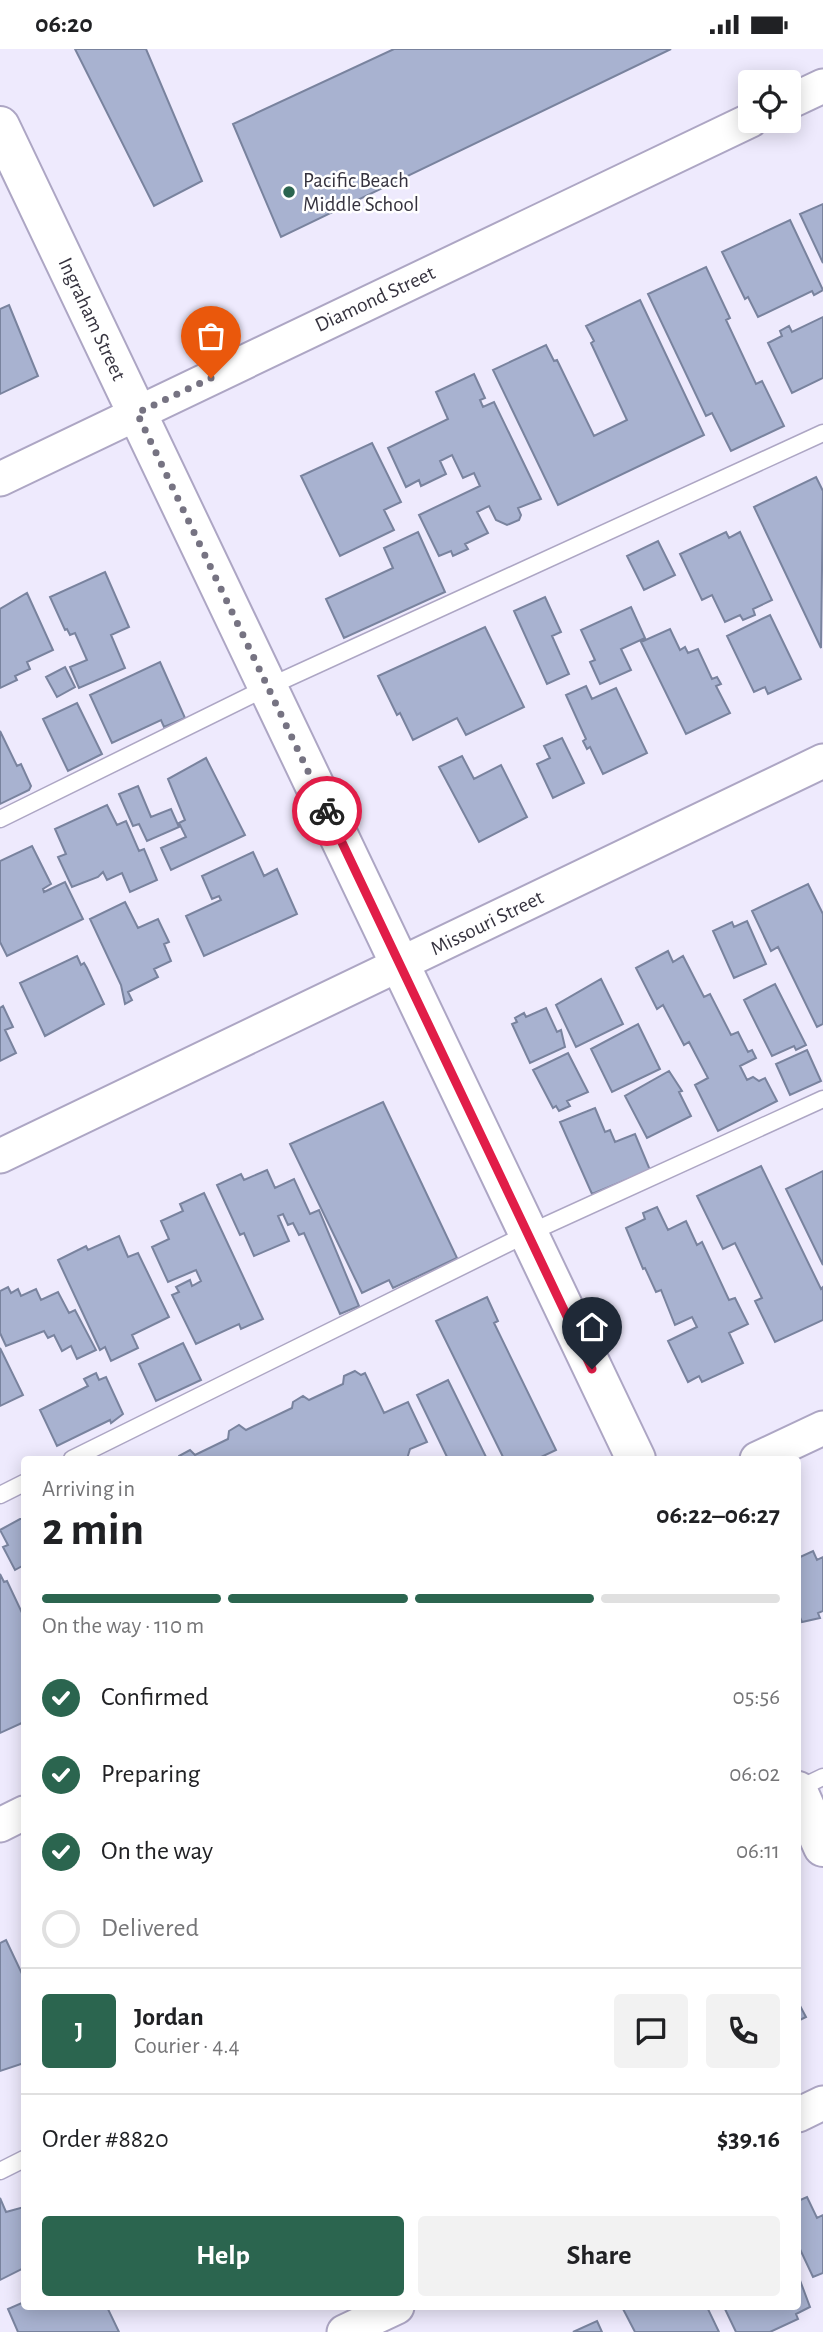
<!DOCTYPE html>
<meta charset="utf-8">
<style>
:root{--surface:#fff;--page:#f2f2f2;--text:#202124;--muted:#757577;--line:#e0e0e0;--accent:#2b654f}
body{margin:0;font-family:"Alegreya Sans",sans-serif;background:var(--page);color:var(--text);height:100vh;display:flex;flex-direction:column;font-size:26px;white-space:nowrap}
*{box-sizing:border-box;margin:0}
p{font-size:23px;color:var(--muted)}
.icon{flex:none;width:38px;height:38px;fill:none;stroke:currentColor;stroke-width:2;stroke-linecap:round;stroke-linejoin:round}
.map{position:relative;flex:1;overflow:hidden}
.drawer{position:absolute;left:21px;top:1407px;width:780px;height:854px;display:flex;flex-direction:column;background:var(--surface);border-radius:7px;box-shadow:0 4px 18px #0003}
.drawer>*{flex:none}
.buttons{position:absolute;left:738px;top:21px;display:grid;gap:14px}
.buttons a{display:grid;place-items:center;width:63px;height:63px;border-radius:7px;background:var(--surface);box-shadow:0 4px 18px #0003;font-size:35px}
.pin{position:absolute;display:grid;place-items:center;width:60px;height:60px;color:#fff;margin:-72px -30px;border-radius:50% 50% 50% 0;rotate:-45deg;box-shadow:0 0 7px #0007}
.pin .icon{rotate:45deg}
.courier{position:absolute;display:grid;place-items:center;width:70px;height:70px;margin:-35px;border:5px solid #e11d48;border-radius:50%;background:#fff;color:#222;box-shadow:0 2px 9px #0007}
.headline em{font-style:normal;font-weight:700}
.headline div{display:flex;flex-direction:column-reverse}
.headline{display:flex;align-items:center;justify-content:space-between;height:119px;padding:0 21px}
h1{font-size:46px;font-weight:700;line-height:52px}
.bar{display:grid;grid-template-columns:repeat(4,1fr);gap:10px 7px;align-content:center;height:84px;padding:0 21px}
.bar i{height:9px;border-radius:5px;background:var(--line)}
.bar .selected{background:var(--accent)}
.bar p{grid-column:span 4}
.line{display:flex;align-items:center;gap:18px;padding:0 21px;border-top:2px solid var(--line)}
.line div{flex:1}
.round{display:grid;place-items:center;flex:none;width:74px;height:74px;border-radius:7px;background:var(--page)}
ol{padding:0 21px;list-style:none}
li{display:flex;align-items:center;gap:21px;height:77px}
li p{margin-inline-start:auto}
li .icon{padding:7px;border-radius:50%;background:var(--accent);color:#fff;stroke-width:4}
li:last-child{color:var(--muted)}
li i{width:38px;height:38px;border:4px solid var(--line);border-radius:50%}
.primary-button{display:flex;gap:14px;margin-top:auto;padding:14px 21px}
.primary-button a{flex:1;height:80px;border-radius:7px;background:var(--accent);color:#fff;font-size:28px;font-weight:700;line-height:80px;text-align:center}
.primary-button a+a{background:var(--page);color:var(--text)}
.status{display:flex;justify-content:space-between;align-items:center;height:49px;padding:0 35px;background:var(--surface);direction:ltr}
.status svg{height:19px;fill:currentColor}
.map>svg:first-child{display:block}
.building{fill:#a8b2d0;stroke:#79839e;stroke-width:2}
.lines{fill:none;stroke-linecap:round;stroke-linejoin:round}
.lane-casing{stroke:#ada6c4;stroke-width:19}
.street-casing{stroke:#ada6c4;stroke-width:37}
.secondary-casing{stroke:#ada6c4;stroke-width:42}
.lane{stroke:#fff;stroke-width:16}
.street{stroke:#fff;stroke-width:33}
.secondary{stroke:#fff;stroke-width:38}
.done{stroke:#767382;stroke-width:7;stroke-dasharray:0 12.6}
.route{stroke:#e11d48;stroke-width:9}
.poi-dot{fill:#2b654f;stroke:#fff;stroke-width:2.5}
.labels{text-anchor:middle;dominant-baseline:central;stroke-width:5;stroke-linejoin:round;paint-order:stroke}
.poi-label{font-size:21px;fill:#36333f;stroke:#fff;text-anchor:start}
.street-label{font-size:21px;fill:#36333f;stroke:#fff}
</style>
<div class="status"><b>06:20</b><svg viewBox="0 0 49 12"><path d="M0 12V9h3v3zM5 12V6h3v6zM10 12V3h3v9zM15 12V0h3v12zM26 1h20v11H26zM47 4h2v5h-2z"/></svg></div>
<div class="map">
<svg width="823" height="2283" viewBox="0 0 823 2283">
<rect width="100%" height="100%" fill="#eeeafd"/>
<path class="building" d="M75,0H146L202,132L154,157Z
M394,0H671L281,188L233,75Z
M823,155V214L800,165Z
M790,171L823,241L814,246L812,242L758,268L748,248L745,250L722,203Z
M706,218L730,269L726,271L756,335L762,332L784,377L731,402L712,364L706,367L648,245Z
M640,251L704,386L558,456L493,321L546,296L554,312L557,311L594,387L627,371L591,294L594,292L586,277Z
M9,256L38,327L0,345V260Z
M823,268V329L792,344L768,294L782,287L780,282L789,277L792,283Z
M474,325L485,349L480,351L483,358L494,353L541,450L518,459L521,466L519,471L507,476L496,471L489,457L477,463L488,484L465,495L468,500L453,507L451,502L439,507L419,466L480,437L474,424L463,429L452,406L440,412L446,425L421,437L419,431L406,438L388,399L448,370L436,343Z
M372,394L401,453L384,461L394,481L340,507L301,427Z
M816,428L823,442L821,599L754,458Z
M418,483L445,543L344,589L326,550L393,519L384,499Z
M726,483L729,489L740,483L772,551L753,560L755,566L743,571L740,566L725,573L712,546L702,551L680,505Z
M658,492L675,526L644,541L627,507Z
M105,523L129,578L111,586L125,619L79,639L70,618L87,611L75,584L70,586L67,580L65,581L50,548Z
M27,544L53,601L27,613L30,620L15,627L17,631L0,639V560Z
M545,548L561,583L552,587L569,625L547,635L514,562Z
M631,558L645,589L621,600L631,621L600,635L590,613L595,611L581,581Z
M770,566L801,630L768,645L765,638L754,643L727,587Z
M485,578L524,658L466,686L457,669L413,691L400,664L397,666L378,627Z
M670,580L680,601L685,598L688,604L698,600L712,630L717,628L721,635L716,637L730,664L686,685L641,593Z
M160,613L185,669L164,678L161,671L112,694L90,646Z
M65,618L75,638L57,648L46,628Z
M586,637L592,650L616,639L647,704L603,725L590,698L587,700L583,692L586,690L566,646Z
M77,654L102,705L68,722L43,670Z
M0,682L17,717L21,715L31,737L29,741L0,755Z
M562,689L584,734L553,749L537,715L550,709L544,697Z
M462,707L474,730L501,716L527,768L479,793L439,718Z
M206,709L245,786L171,821L161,799L186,788L179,774L185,771L168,730Z
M138,737L151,768L171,760L179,778L147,792L139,775L133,777L119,745Z
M107,756L117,776L126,772L139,802L144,800L157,831L130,843L122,824L107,831L103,823L98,828L72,838L58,808L66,805L55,780Z
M32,797L51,835L43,840L44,843L65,833L83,870L7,907L0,893V812Z
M253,803L264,827L277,820L297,865L204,907L186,867L221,851L219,847L212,850L202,827Z
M808,835L823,865V975L817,978L778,898L771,902L752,862Z
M125,853L138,879L158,870L169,893L164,895L171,912L154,920L158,928L128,943L132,951L125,955L121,936L90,870Z
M747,872L766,915L734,929L713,882L732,873L734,878Z
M668,902L673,913L683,907L704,948L710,945L731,986L738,983L748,1003L752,1001L756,1009L740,1017L747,1031L753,1028L759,1032L765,1029L777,1052L718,1082L695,1036L708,1029L689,993L684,996L663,956L657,960L636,919Z
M77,907L81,916L84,914L87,919L104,955L45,987L20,934Z
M601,930L623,975L576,998L556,956Z
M775,935L806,996L796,1001L794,997L772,1007L744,951Z
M3,957L13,978L5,981L16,1004L0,1012V959Z
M546,959L557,983L561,981L565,998L530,1014L512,975L517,973L515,969L524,964L526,968Z
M638,975L660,1020L612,1043L591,1000Z
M807,1001L821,1032L790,1046L776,1015Z
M568,1004L588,1043L567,1052L570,1057L559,1062L556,1057L553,1059L533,1021Z
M669,1022L682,1042L679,1043L691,1067L647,1089L625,1047Z
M383,1053L457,1209L393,1239L389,1231L362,1244L290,1095Z
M595,1059L605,1083L610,1081L615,1093L635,1085L650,1121L592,1145L560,1073Z
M761,1117L821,1240L823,1238V1271L775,1293L755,1252L762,1249L735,1194L723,1200L697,1147Z
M267,1121L275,1139L294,1130L310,1165L319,1161L359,1257L340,1265L304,1184L299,1186L293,1174L288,1176L283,1165L278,1167L289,1192L254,1207L244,1184L240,1186L217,1136L241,1125L244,1131Z
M823,1122V1216L786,1140Z
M204,1144L263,1270L241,1280L239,1275L196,1295L172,1246L179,1243L176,1238L190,1231L192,1237L201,1232L196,1221L168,1233L152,1198L169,1190L161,1172L183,1162L180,1155Z
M657,1158L668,1181L686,1172L697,1196L702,1193L729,1251L735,1249L748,1275L729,1284L743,1314L702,1333L699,1327L688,1333L668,1292L697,1278L692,1268L675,1276L661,1241L656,1243L645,1219L643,1220L626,1179L645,1170L643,1164Z
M119,1187L128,1208L138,1204L169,1268L132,1286L138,1299L111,1312L105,1298L100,1301L58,1211L86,1197L88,1201Z
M8,1238L11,1244L18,1240L21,1247L36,1240L41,1251L58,1243L69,1264L75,1261L96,1301L77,1310L71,1297L62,1302L54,1286L48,1289L44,1282L6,1297L0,1284V1242Z
M487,1248L498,1272L494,1274L556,1401L537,1410H504L436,1272Z
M183,1294L201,1331L156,1352L139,1315Z
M0,1299L23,1346L0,1357Z
M355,1322L361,1326L365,1324L384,1364L408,1353L427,1393L410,1400L407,1410H178L179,1407L190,1401L195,1406L228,1390L229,1382L239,1376L246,1381L292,1359L293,1353L303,1347L309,1351L343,1335L344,1327Z
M96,1324L99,1331L106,1328L123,1365L111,1374L110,1371L57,1397L40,1361L88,1337L84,1330Z
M448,1331L487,1410H448L417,1346Z
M20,1470H24V1516L15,1521L3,1498L8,1496L0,1481Z
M813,1502L817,1511L823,1508V1562L818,1564L820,1569L802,1573L798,1564V1509Z
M0,1525L4,1533L7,1532L24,1568V1673L0,1684Z
M6,1891L24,1929V2014L0,2022V1894Z
M798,1953L806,1968L798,1972Z
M807,2148L817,2169L823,2166V2224L813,2228L798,2196V2152Z
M0,2149L6,2163L24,2158V2219L0,2231Z
M798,2226L810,2258L796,2265L798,2270L770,2283H736L724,2258H798Z
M24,2253V2258H107L119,2283H18L8,2260Z
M622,2258H707L719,2283H635Z
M597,2272L602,2283H573Z"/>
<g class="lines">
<defs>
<path id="lane" d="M0,770L266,639L823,384
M72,1410L527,1185L823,1050
M0,1446L24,1434
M798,1740L823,1728
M0,2122L24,2110"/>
<path id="street" d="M789,53L823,37
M0,430L751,71
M0,1107L823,712
M757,1410L823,1379
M0,1776L24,1764
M798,2066L823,2054
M344,2283L397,2258"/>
<path id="secondary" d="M0,77L636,1410
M798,1742L823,1798"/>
</defs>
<use href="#lane" class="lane-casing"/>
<use href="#street" class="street-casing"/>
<use href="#secondary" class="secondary-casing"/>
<use href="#lane" class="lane"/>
<use href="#street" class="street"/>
<use href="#secondary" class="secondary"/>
</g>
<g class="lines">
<path class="done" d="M211,329L137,364L327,762"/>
<path class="route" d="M327,762L592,1320"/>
</g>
<circle class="poi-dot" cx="289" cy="143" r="7"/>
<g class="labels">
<g class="poi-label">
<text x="303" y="131">Pacific Beach<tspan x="303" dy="24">Middle School</tspan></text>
</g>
<g class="street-label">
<text transform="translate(375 250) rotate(-25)">Diamond Street</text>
<text transform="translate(92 270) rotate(65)">Ingraham Street</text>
<text transform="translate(487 874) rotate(-26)">Missouri Street</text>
</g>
</g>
</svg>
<div class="buttons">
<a><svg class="icon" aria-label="locate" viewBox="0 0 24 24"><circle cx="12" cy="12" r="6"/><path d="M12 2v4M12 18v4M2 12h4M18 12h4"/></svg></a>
</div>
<div class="pin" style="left:211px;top:329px;background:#ea580c"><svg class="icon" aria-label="bag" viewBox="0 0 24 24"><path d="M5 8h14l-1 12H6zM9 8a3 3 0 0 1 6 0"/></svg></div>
<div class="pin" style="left:592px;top:1320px;background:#1f2937"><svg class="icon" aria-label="home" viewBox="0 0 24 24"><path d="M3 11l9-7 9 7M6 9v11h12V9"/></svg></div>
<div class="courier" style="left:327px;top:762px"><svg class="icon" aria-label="bike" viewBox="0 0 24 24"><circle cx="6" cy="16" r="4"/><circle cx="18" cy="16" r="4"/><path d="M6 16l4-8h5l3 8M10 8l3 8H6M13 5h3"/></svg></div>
<section class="drawer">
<div class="headline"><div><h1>2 min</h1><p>Arriving in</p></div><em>06:22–06:27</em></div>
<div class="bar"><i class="selected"></i><i class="selected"></i><i class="selected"></i><i></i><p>On the way · 110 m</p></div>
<ol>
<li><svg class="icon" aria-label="check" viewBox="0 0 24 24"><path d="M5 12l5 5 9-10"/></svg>Confirmed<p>05:56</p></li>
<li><svg class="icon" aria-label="check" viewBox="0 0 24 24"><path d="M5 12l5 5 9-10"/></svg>Preparing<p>06:02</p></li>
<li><svg class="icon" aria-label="check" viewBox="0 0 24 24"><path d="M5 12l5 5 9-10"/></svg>On the way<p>06:11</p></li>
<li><i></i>Delivered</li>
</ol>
<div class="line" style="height:126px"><b class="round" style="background:var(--accent);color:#fff">J</b><div><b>Jordan</b><p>Courier · 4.4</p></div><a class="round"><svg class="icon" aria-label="chat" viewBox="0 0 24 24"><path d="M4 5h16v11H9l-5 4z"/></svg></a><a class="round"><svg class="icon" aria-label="phone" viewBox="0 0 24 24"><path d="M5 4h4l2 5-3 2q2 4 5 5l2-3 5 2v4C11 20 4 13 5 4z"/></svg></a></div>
<div class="line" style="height:91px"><div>Order #8820</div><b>$39.16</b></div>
<div class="primary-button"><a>Help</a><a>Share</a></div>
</section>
</div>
